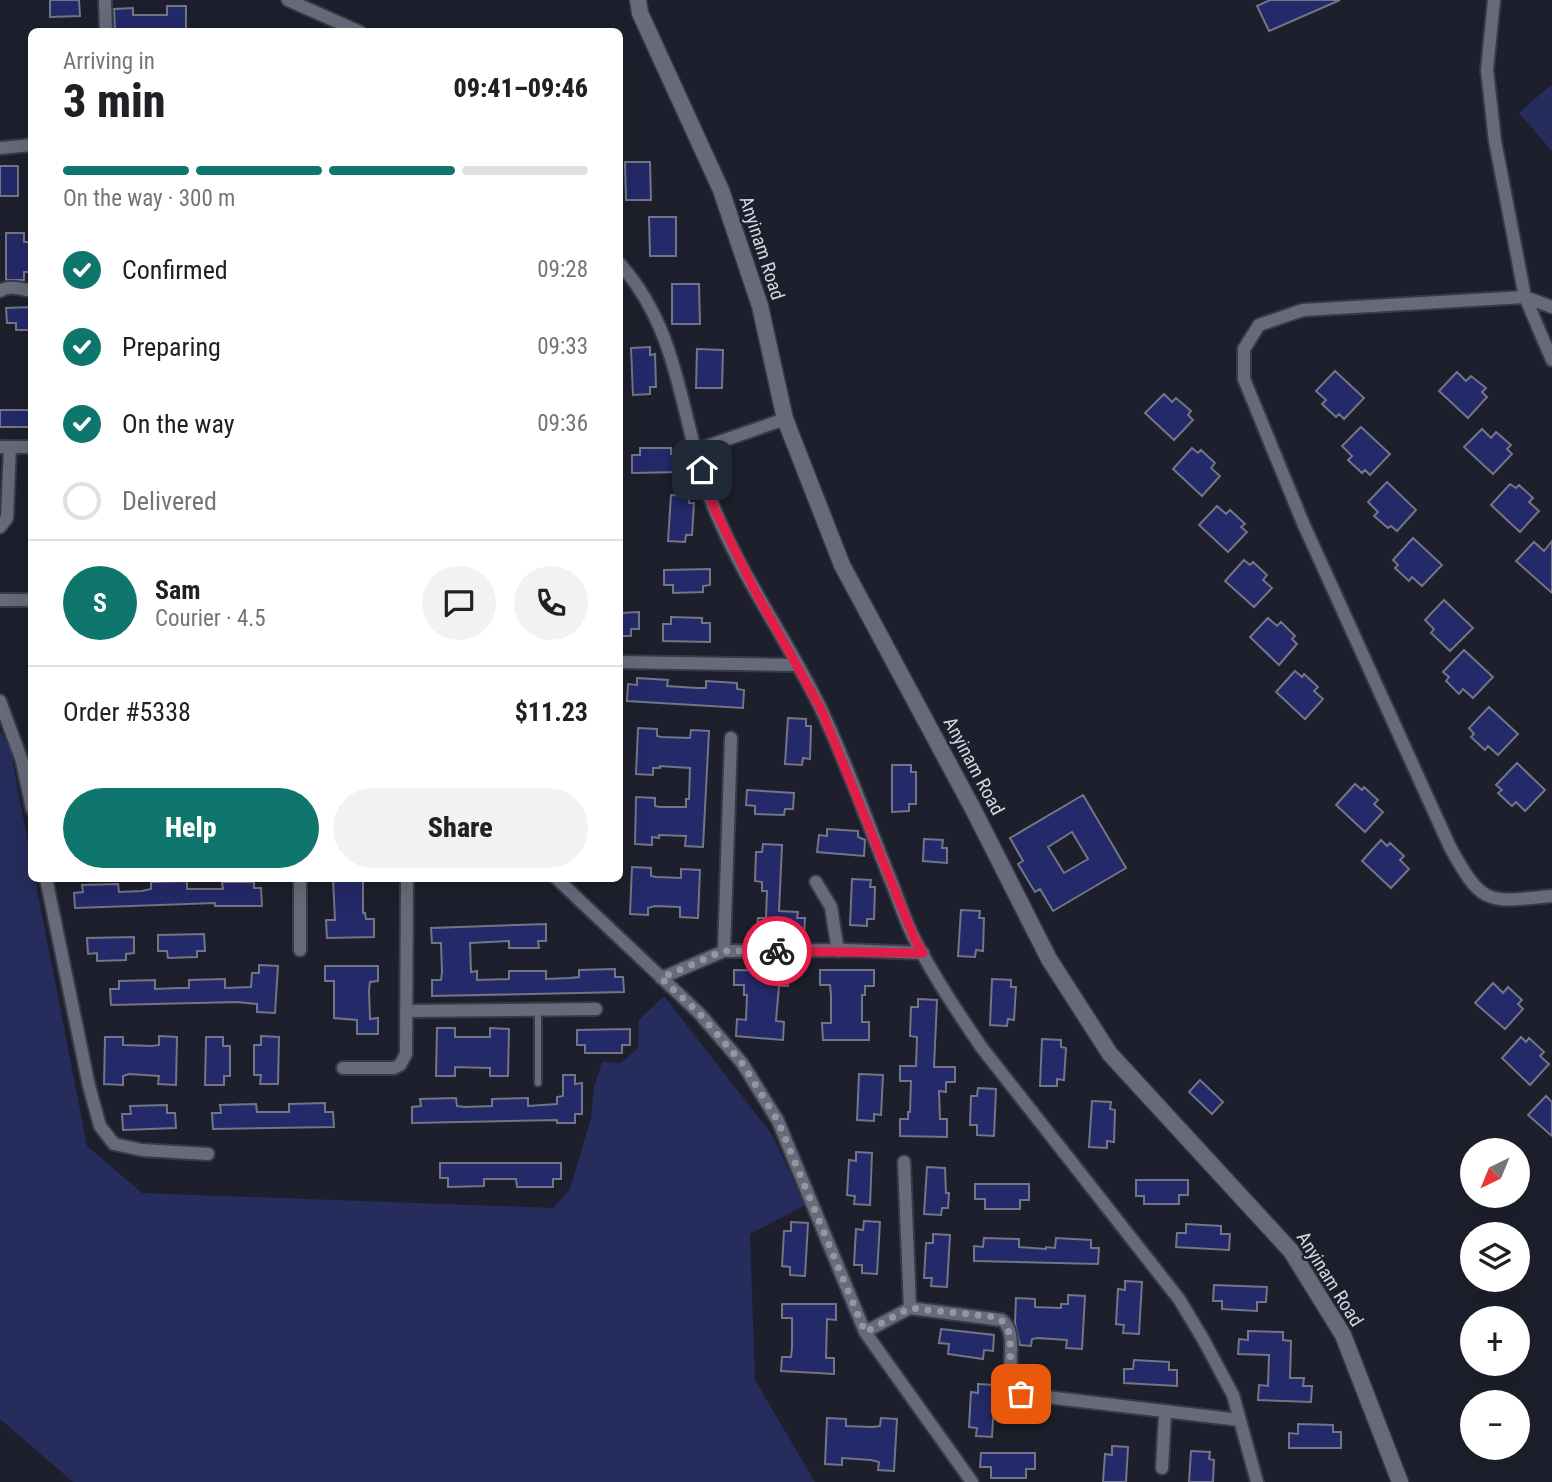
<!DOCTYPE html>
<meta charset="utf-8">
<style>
:root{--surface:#fff;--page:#f2f2f2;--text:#202124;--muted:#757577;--line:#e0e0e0;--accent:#0f766e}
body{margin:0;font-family:"Roboto Condensed",sans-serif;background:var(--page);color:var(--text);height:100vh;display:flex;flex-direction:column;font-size:26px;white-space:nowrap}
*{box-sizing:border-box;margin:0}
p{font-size:23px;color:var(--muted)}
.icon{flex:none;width:38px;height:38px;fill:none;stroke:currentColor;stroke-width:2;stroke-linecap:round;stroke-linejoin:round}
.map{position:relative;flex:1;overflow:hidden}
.details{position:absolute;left:28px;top:28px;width:595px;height:854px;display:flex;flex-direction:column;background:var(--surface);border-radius:10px;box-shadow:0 7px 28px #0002}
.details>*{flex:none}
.needle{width:46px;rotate:223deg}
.fabs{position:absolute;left:1460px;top:1138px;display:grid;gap:14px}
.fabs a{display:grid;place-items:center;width:70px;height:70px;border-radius:50%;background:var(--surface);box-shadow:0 7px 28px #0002;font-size:35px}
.pin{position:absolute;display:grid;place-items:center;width:60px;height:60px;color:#fff;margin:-30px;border-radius:14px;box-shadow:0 4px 10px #0006}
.courier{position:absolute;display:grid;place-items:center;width:70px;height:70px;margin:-35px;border:5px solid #e11d48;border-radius:50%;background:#fff;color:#222;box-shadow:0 2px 9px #0007}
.headline em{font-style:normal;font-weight:800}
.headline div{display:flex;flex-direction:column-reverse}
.headline{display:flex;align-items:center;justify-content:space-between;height:119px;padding:0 35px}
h1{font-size:46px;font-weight:800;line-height:52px}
.bar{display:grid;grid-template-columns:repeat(4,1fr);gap:10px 7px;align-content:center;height:84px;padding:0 35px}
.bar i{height:9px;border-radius:5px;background:var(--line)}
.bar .selected{background:var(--accent)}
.bar p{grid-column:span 4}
.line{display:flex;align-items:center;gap:18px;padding:0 35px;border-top:2px solid var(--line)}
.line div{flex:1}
.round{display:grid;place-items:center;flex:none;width:74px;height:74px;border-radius:37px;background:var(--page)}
ol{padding:0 35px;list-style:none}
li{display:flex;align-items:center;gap:21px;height:77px}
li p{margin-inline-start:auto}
li .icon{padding:7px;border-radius:50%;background:var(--accent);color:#fff;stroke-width:4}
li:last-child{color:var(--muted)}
li i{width:38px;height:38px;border:4px solid var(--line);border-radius:50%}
.action{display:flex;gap:14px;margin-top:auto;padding:14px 35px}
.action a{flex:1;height:80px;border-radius:42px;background:var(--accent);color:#fff;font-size:28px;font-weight:800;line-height:80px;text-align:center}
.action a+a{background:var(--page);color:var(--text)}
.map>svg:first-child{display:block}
.green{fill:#262c5c}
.building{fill:#242969;stroke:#717585;stroke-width:2;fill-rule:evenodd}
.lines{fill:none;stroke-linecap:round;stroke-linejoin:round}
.service-casing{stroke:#383a45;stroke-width:10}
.minor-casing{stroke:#383a45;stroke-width:16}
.tertiary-casing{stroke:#383a45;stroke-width:19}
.service{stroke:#676a7a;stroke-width:6}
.minor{stroke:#676a7a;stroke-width:12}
.tertiary{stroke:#676a7a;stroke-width:16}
.done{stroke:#9496a0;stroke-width:7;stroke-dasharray:0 12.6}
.route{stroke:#e11d48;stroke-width:9}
.labels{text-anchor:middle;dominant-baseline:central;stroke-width:5;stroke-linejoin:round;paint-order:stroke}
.street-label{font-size:19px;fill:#d4d6df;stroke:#1d202c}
</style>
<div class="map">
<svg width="1552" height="1482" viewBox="0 0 1552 1482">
<rect width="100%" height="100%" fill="#1d202c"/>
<path class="green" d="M1552,84V151L1519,113Z
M0,732L9,742L31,859L32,878L35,879L87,1146L142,1193L553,1208L570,1189L591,1118L594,1087L602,1062L621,1063L638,1048L639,1020L664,996L773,1136L805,1205L750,1234L755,1380L815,1482H73L0,1419Z"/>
<path class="building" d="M50,0H79L80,16L50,17Z
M1270,0H1340L1269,31L1257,6Z
M167,6H186V32H115L114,9L133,8V15H167Z
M625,162H650L651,200H626Z
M0,166H18V196H0Z
M649,217H676V256H650Z
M6,233H24V242H31V272H24V280H6Z
M672,284H699L700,324H672Z
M32,307V330H16V323H7L6,308Z
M650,347V355L655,354L656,387H650V394L633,395L631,348Z
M697,349L723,350L722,388H696Z
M1335,371L1364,398L1344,419L1339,414L1336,417L1322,404L1326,400L1316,391Z
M1457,372L1466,381L1471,376L1486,388L1482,392L1487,397L1468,418L1439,391Z
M1164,394L1172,402L1176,398L1191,411L1188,415L1193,420L1174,440L1145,413Z
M0,410H32V427H0Z
M1361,427L1390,454L1370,475L1365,470L1362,473L1348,460L1352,456L1342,446Z
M1482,429L1491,438L1496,432L1511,445L1507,449L1512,454L1493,474L1464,447Z
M640,448H671V454H679V472L632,473V455H640Z
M1192,448L1198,453L1201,450L1215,463L1211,468L1220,476L1202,496L1173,469Z
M1387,482L1416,510L1397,531L1391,526L1388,528L1374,516L1378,512L1368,502Z
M1510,484L1516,488L1519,485L1533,498L1529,502L1539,511L1520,532L1491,505Z
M671,495L689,496V503H694L692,535H686L685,542L668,541Z
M1217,506L1226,514L1230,510L1245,524L1241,527L1247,532L1228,552L1199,525Z
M1413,538L1442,565L1422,586L1412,577L1409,581L1395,568L1398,565L1393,560Z
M1552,541V593L1516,561L1534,542L1544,551Z
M1244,560L1250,565L1253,562L1267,575L1263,580L1272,588L1254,607L1225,581Z
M710,569V585L703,586V592L673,593V585H664V570Z
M1444,600L1473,628L1450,651L1431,633L1434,629L1425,620Z
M639,612V629H631V636H620V613Z
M671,617L702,618V623H710V642L663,641V624H671Z
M1268,618L1277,626L1281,622L1295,636L1292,639L1297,644L1279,665L1250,637Z
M1464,650L1493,677L1473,698L1463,689L1459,694L1446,681L1449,677L1443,672Z
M1295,671L1302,677L1304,674L1318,687L1314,691L1323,699L1305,719L1276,692Z
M637,678L668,680L667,686L697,688H706V681L737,683V689L744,690L743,708L627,701L628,684L637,685Z
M1489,707L1518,734L1498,755L1488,746L1485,750L1471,737L1474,734L1469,728Z
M788,718L806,719V726H811L810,759L803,758L802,765L785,764Z
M638,728L657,729V736L661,737L690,738L691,730L709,731L703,847L685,846L686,836L659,835V838L652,837V845L635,844L636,797L655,798V806L660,807H686V799H689L690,768L660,766V768H653V775L636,774Z
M1517,763L1545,790L1525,811L1516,802L1512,806L1498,793L1502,790L1496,785Z
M892,765H911V772H916V804H909V811L892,812Z
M1355,784L1362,790L1364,787L1378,800L1374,804L1383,812L1365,832L1336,805Z
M747,790L794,793L793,809H785L784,815L755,814V806L746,805Z
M1083,795L1126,868L1053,911L1040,889L1035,892L1018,864L1023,861L1010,838ZM1072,832L1088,859L1064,873L1048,847Z
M827,829L858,831V837L865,840L864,856L817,852L819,835L827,836Z
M924,839L943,840L942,848H947V863L923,861Z
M1381,840L1387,846L1390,843L1404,856L1400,860L1409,869L1391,888L1362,861Z
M763,844L782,845L779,911L798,912L797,918H805L804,937L757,935L758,918H766L767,891H762V882L755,881L756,852H762Z
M632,867L651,868V876L656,877L681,878V869L700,870L698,918L680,917V907L655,906L648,908V915L630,914Z
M333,878H363V913H365L366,919H374V937L327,938L326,920H335Z
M852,879L871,880L870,887H875L874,919H867V926L850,925Z
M187,881V889H223L222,882H254V888H261L262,906H215V903L75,908L74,893L83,892L82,885L118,884L119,892L142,891L151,889V882Z
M961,910L980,911L979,918H984L983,951L976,950L975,957L958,956Z
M546,924V941H538L539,948H509V941L470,943L471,972L477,971V980L509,979V971H546V979L570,978L579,977V970L615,969V977H623L624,992L432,996V980H441L442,972L441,943H432L431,928Z
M204,934L205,951H197V957L168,958L167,951H158V935Z
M134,937V953L126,954V960L97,961V953L88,954L87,938Z
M259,965L278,966L275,1013L257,1012V1004L238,1002L111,1005L110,989H119V981L155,980V989L180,988H189V980L225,979V988L251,987L252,973H259Z
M325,966H378V981L370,982L369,990L370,1019L378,1018V1034H357V1020L334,1018V981H325Z
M734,970L788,971V986H779L776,1021L784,1022L783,1040L736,1036L737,1019L746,1020L747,995H744V985H734Z
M820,970H874V986H865V995H862V1022H869V1040H823L822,1023H831V995L830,985H820Z
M992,979L1011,980V987H1016L1014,1020L1008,1019L1007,1026L990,1025Z
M1493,983L1503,993L1508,987L1522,1000L1518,1004L1523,1009L1505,1029L1475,1003Z
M918,999L937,1000L934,1067H955V1082H946V1092L939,1091L940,1119H947V1137L900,1136V1119H908V1112H910L911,1081H900V1066H916L917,1037L910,1036L911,1007H918Z
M437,1028H455V1037H490V1028L509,1029L508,1076H490V1068L455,1067V1076H436Z
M630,1029V1045H622V1053H585V1045H577V1030Z
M159,1036L177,1037L176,1085L158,1084L159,1076L129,1074L123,1076V1085L104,1084L105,1037H123V1045L152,1046L159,1045Z
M261,1036L279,1037L278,1084H260L261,1075H254V1045H261Z
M206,1037H223V1046H230V1076H224V1085H205Z
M1521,1037L1526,1042L1529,1038L1544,1052L1540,1056L1549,1064L1530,1085L1502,1058Z
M1042,1039L1061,1040V1047L1066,1048L1064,1080L1057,1079V1086H1040Z
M859,1074L883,1075L881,1115L874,1114V1121L857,1120Z
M563,1075H575V1084L582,1083V1114H575V1123H557V1120L412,1123V1107L421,1106L420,1099L456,1098L457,1106L465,1107L492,1106V1099L528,1098V1106L557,1104V1097L563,1096Z
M1200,1080L1223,1102L1212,1114L1189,1092Z
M978,1088L996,1089L994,1136L977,1135V1125H970L971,1096H977Z
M1546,1096L1552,1102V1136L1528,1115Z
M1092,1101L1111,1102L1110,1109L1115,1110L1114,1142L1107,1141V1148L1089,1147Z
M325,1103V1112H333L334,1127L213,1129L212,1113H221L220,1105L256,1104L257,1112H289V1104Z
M167,1105V1113H175L176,1128L123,1130L122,1114H131L130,1106Z
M856,1152L872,1153L870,1205L854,1204L855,1196L847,1195L849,1160L856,1161Z
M440,1163H561V1179H553V1187H517L516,1179H484V1186L448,1187V1178H440Z
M927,1167L945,1168L946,1193H949L948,1208H942L941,1215L924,1214Z
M1136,1180H1188V1195H1179V1204H1144V1196H1136Z
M975,1184H1029V1200H1020V1209H985V1199H975Z
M864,1221L880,1222L877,1274L862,1273V1265H854L856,1229L863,1230Z
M791,1222L808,1223L805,1276L790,1275V1267L782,1266L784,1231H791Z
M1186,1224L1221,1226V1234H1230L1229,1250L1176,1247L1177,1233H1186Z
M933,1234L950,1235L947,1287L931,1286L932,1278H924L926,1243H933Z
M984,1238L1019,1239V1247L1046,1249V1247L1055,1248L1056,1238L1091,1240V1248H1099L1098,1264L974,1261V1246L983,1247Z
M1125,1281L1142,1282L1139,1334L1123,1333L1124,1325L1116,1324L1118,1289L1125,1290Z
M1214,1285L1267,1287L1266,1302H1257V1311L1222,1309V1301H1213Z
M1068,1295L1085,1296L1082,1349L1066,1348L1067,1340L1038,1338L1032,1339L1031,1346L1020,1345L1015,1323L1016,1298L1035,1299V1307L1061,1308V1304H1068Z
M782,1304H836V1320L827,1319L826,1358H834V1374L781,1371L782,1357H791L792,1348V1318H782Z
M941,1329L994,1335L993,1351L984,1350L983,1359L948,1354L949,1344L939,1343Z
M1248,1331L1283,1332V1340L1291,1341L1290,1378H1304L1303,1386H1312L1311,1402L1258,1400L1259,1385L1268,1386L1269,1355L1238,1354L1239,1339L1248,1340Z
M1134,1360L1169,1362V1370H1177V1386L1124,1383V1369H1133Z
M978,1384L995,1385L992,1437L976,1436L977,1428L969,1427L971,1392L978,1393Z
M827,1418L846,1419V1426L873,1427L880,1426L881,1418L897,1419L894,1471L878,1470L879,1462L871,1460L842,1458V1465L825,1464Z
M1298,1424L1333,1425V1432H1341V1448H1289V1433L1298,1434Z
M1112,1446L1128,1447L1126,1482H1103L1105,1454L1112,1455Z
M1191,1451L1210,1452L1209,1459L1214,1460L1213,1482H1189Z
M981,1453H1035V1469H1026V1478H991V1467H980Z"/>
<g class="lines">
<defs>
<path id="service" d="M538,1083V1010"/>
<path id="minor" d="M105,0L106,32
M288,0L360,32
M1494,0L1487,70L1495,141L1525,297L1552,360
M0,148L32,145
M620,264C684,336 679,424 714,508C743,579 788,641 821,709C848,766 869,827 893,886C900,904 906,923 915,940C934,977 958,1013 982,1048L1179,1299L1203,1339L1233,1395L1257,1482
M0,291C9,285 21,289 32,291
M1552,307L1525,297L1303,310L1259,325L1244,349V379L1303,523L1450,847C1483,907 1487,902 1552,896
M0,447H32
M696,450L785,419
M0,527L7,518L10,447
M0,600H32
M620,662L797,665
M0,701L22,761L32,809
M46,878L89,1086L100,1126L114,1144L142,1150L208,1154
M300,878V950
M556,878L699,1013L742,1063L778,1121L865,1332L972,1482
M816,882L831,907L838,951
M724,951L731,738
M661,978L724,951L847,950L923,953
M407,1011L596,1009
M343,1068H394L400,1065L406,1054L407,878
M904,1162L910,1308L1002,1320C1022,1337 999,1372 1021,1394L1240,1420
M865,1332L910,1308
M1162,1468L1165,1413"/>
<path id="tertiary" d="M638,0L640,13L721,190L760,306L785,419L842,565L973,809L1049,959L1110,1054L1291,1251L1343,1335L1400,1482"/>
</defs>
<use href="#service" class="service-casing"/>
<use href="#minor" class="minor-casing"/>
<use href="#tertiary" class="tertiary-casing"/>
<use href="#service" class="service"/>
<use href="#minor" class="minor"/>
<use href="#tertiary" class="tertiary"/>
</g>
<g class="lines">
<path class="done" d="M777,951H723L661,978L699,1013L742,1063L778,1121L865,1332L910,1308L996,1317C1024,1330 998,1371 1021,1394"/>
<path class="route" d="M702,470L714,508L754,589L821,709L915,940L923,953L777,951"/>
</g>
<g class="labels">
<g class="street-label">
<text transform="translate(762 248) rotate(72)">Anyinam Road</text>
<text transform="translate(974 766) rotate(62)">Anyinam Road</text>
<text transform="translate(1330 1279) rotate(58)">Anyinam Road</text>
</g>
</g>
</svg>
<div class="fabs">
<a><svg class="needle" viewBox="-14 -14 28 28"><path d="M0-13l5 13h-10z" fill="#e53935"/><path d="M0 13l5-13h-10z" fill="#757577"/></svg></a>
<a><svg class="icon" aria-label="layers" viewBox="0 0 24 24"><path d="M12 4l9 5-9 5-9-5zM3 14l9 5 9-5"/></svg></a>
<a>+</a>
<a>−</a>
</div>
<div class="pin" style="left:1021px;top:1394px;background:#ea580c"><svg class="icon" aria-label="bag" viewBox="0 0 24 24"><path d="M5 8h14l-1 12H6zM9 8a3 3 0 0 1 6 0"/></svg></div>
<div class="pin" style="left:702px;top:470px;background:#1f2937"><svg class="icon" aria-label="home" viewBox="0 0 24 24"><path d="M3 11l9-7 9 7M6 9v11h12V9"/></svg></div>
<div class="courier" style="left:777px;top:951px"><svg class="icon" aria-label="bike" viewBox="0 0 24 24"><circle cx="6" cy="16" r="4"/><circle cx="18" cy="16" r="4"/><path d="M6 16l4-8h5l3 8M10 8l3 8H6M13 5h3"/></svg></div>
<section class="details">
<div class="headline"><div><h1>3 min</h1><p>Arriving in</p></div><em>09:41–09:46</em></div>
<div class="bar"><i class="selected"></i><i class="selected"></i><i class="selected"></i><i></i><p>On the way · 300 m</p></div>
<ol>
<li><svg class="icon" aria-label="check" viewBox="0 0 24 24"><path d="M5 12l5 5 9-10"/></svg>Confirmed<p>09:28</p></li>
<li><svg class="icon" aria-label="check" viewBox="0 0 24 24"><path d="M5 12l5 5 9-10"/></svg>Preparing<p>09:33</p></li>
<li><svg class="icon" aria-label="check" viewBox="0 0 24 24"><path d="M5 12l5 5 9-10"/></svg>On the way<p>09:36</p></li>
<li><i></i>Delivered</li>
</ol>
<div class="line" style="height:126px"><b class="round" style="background:var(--accent);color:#fff">S</b><div><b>Sam</b><p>Courier · 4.5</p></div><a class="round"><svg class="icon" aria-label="chat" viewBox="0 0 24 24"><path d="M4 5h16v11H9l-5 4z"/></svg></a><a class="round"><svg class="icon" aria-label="phone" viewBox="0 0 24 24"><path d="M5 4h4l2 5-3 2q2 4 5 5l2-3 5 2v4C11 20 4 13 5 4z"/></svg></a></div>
<div class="line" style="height:91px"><div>Order #5338</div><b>$11.23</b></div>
<div class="action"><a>Help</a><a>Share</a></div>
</section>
</div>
